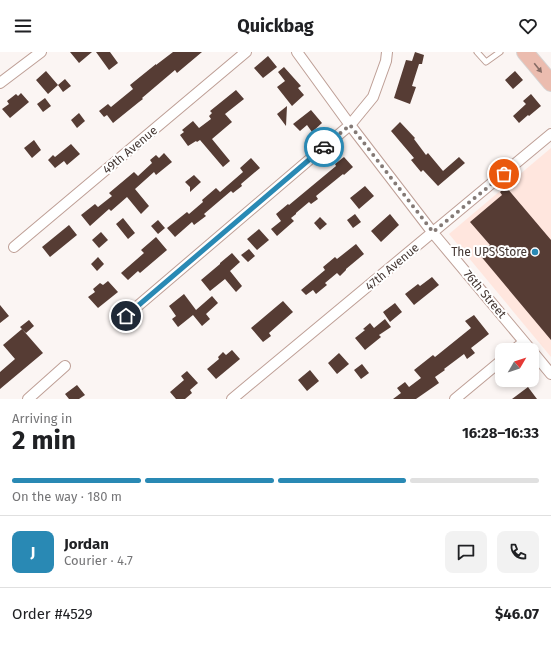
<!DOCTYPE html>
<meta charset="utf-8">
<style>
:root{--surface:#fff;--page:#f2f2f2;--text:#202124;--muted:#757577;--line:#e0e0e0;--accent:#2989b4}
body{margin:0;font-family:"Fira Sans",sans-serif;background:var(--page);color:var(--text);height:100vh;display:flex;flex-direction:column;font-size:15px;white-space:nowrap}
*{box-sizing:border-box;margin:0}
p{font-size:13px;color:var(--muted)}
.icon{flex:none;width:22px;height:22px;fill:none;stroke:currentColor;stroke-width:2;stroke-linecap:round;stroke-linejoin:round}
.map{position:relative;height:347px;overflow:hidden}
.panel{display:flex;flex-direction:column;background:var(--surface);flex:1}
.panel>*{flex:none}
.needle{width:26px;rotate:51deg}
.tools{position:absolute;left:495px;top:291px;display:grid;gap:8px}
.tools a{display:grid;place-items:center;width:44px;height:44px;border-radius:8px;background:var(--surface);box-shadow:0 2px 6px #0003;font-size:20px}
.pin{position:absolute;display:grid;place-items:center;width:34px;height:34px;color:#fff;margin:-17px;border:2px solid #fff;border-radius:50%;box-shadow:0 1px 4px #0007}
.courier{position:absolute;display:grid;place-items:center;width:40px;height:40px;margin:-20px;border:3px solid #2989b4;border-radius:50%;background:#fff;color:#222;box-shadow:0 1px 5px #0007}
.summary em{font-style:normal;font-weight:700}
.summary div{display:flex;flex-direction:column-reverse}
.summary{display:flex;align-items:center;justify-content:space-between;height:68px;padding:0 12px}
h1{font-size:26px;font-weight:700;line-height:30px}
.bar{display:grid;grid-template-columns:repeat(4,1fr);gap:6px 4px;align-content:center;height:48px;padding:0 12px}
.bar i{height:5px;border-radius:3px;background:var(--line)}
.bar .on{background:var(--accent)}
.bar p{grid-column:span 4}
.line{display:flex;align-items:center;gap:10px;padding:0 12px;border-top:1px solid var(--line)}
.line div{flex:1}
.round{display:grid;place-items:center;flex:none;width:42px;height:42px;border-radius:8px;background:var(--page)}
header{display:flex;justify-content:space-between;align-items:center;height:52px;padding:0 12px;background:var(--surface);font-size:18px;font-weight:700}
.map>svg:first-child{display:block}
.built{fill:#ffe6de}
.building{fill:#563c34}
.lines{fill:none;stroke-linecap:round;stroke-linejoin:round}
.lane-casing{stroke:#be9f96;stroke-width:7}
.street-casing{stroke:#be9f96;stroke-width:12}
.primary-casing{stroke:#d6d3d2;stroke-width:18}
.lane{stroke:#fff;stroke-width:5}
.street{stroke:#fff;stroke-width:10}
.primary{stroke:#ebbcaf;stroke-width:16}
.oneway{fill:#876c65}
.done{stroke:#847a76;stroke-width:4;stroke-dasharray:0 7.2}
.route{stroke:#2989b4;stroke-width:5}
.poi-dot{fill:#2989b4;stroke:#fff;stroke-width:1.5}
.labels{text-anchor:middle;dominant-baseline:central;stroke-width:4;stroke-linejoin:round;paint-order:stroke}
.street-label{font-size:12px;fill:#443733;stroke:#fff}
.poi-label{font-size:12px;fill:#443733;stroke:#fff;text-anchor:end}
</style>
<header><svg class="icon" aria-label="menu" viewBox="0 0 24 24"><path d="M4 6h16M4 12h16M4 18h16"/></svg>Quickbag<svg class="icon" aria-label="heart" viewBox="0 0 24 24"><path d="M12 20l-8-8c-3-5 5-10 8-4 3-6 11-1 8 4z"/></svg></header>
<div class="map">
<svg width="551" height="347" viewBox="0 0 551 347">
<rect width="100%" height="100%" fill="#fbf5f3"/>
<path class="built" d="M551,96V305L449,182Z"/>
<path class="building" d="M70,0H92L79,11Z
M96,0H110L118,11L109,18Z
M173,0H202L177,21L175,18L142,46L143,47L139,50L113,71L107,63L104,65L99,59L108,52L111,55L133,37L130,33L156,12V13Z
M415,0L424,3L422,12H419L412,34L416,35L410,52L394,46L406,8L412,9Z
M268,4L277,15L263,26L254,16Z
M284,15L301,34L298,36L304,43L292,54L277,35L285,29L278,20Z
M46,19L58,33L65,27L71,34L63,40L58,33L48,42L36,28Z
M515,19L523,28L513,37L505,28Z
M236,38L244,47L225,62L232,70L212,87L230,109L223,115L200,88L197,90L196,89L188,94L180,83L184,80L182,78L193,69L199,76L211,67L209,64L212,61L210,59Z
M21,41L29,50L10,66L2,57L9,52L7,49L16,42L18,44Z
M531,42L541,54L529,64L528,63L519,71L513,64L526,52L523,49Z
M45,46L51,54L43,60L37,52Z
M287,54L286,74L277,62Z
M311,58L322,71L312,80L307,73L300,79L293,72Z
M79,61L85,69L77,76L71,68Z
M400,70L415,86L414,87L426,103L428,101L443,119L459,105L465,111L438,134L423,118L421,120L411,108L414,106L391,79Z
M34,88L41,98L32,106L24,96Z
M71,92L80,102L67,113L64,109L55,116L48,108L53,103L55,105Z
M164,101L172,110L156,123L154,120L135,137L149,154L141,162L127,145L111,159L109,157L90,174L81,163L95,152L98,155L112,144L109,141L134,120L138,124L152,111L150,108L156,103L159,106Z
M344,105L353,115L344,123L343,122L316,144L318,147L311,152L309,150L296,161V162L291,166L294,169L277,184L271,177L281,169L276,162L288,152L289,153L336,114L335,112Z
M251,106L260,116L241,132L242,134L233,141L231,139L204,162L206,164L194,173L192,170L175,185L167,176L187,160L189,162L203,150L202,148L216,136L220,140L243,120L240,116Z
M194,123L201,130L190,140V135L185,130Z
M365,134L374,144L359,157L350,146Z
M506,135L551,188V288L479,202L490,193L470,170L502,143L500,140Z
M355,162L361,170L353,176L347,168Z
M390,162L399,173L381,190L371,179Z
M320,165L327,172L320,178L314,171Z
M123,166L135,181L128,187L116,172Z
M158,168L165,176L158,182L151,174Z
M69,173L77,183L50,205L42,195Z
M259,177L269,188L257,198L247,187Z
M101,180L108,188L99,196L92,188Z
M156,185L167,198L140,221L138,219L128,228L121,221L144,201L141,198Z
M356,192L364,202L346,217V218L340,224L337,221L325,231L327,233L316,242L313,238L306,243L301,238L325,218L323,215L335,205L337,207Z
M249,197L255,204L248,210L241,203Z
M232,201L240,210L230,219L242,234L236,240L225,227L210,239L201,228L220,212V211Z
M98,205L104,212L97,219L91,212Z
M432,225L439,233L414,253L405,242L418,232L420,234Z
M108,229L118,240L98,256L88,245L95,240L93,237L100,231L103,233Z
M184,242L196,258L212,244L218,251L206,262L210,267L202,274L193,263L178,275L172,267L176,264L169,254Z
M283,249L293,260L269,281L271,284L263,290L251,276Z
M395,251L402,260L390,270L383,260Z
M0,253L9,264L0,271Z
M474,263L489,282L471,296L475,301L467,307L464,302L444,317L445,318L435,325L439,331L416,347H393L401,341L397,336L405,330L409,335L421,326L414,318L433,303L435,305L471,276L465,269Z
M385,267L391,275L379,283L381,285L365,298L355,286L365,278L363,277L370,271L374,276Z
M29,268L34,274L26,281L20,275Z
M22,277L43,301L0,337V320L15,307L3,293Z
M232,298L240,307L216,327L207,317L219,307L218,305L223,300L226,303Z
M339,301L349,312L337,322L328,311Z
M362,312L369,321L361,327L354,318Z
M310,318L319,329L307,339L298,328Z
M187,319L198,331L190,338L192,341L185,347H176L170,340L184,328L181,324Z
M77,333L85,343L79,347H69L65,342Z
M528,335L537,347H512Z"/>
<g class="lines">
<defs>
<path id="lane" d="M477,0L486,10L500,0"/>
<path id="street" d="M297,0L350,73L433,181L531,298
M0,31L41,0
M14,195L246,0
M126,264L350,73L373,45L386,9L387,0
M514,298L524,290
M532,299L551,322
M28,347L65,314
M232,347L551,82
M455,347L502,308"/>
<path id="primary" d="M525,0L551,31"/>
</defs>
<use href="#lane" class="lane-casing"/>
<use href="#street" class="street-casing"/>
<use href="#primary" class="primary-casing"/>
<use href="#lane" class="lane"/>
<use href="#street" class="street"/>
<use href="#primary" class="primary"/>
</g>
<defs><path id="oneway-solid" d="M-6-.8H1V-3.2L6.5 0L1 3.2V.8H-6Z"/></defs>
<use class="oneway" href="#oneway-solid" transform="translate(538 16) rotate(51)"/>
<g class="lines">
<path class="done" d="M324,95L350,73L433,180L504,122"/>
<path class="route" d="M126,264L324,95"/>
</g>
<circle class="poi-dot" cx="535" cy="200" r="4"/>
<g class="labels">
<g class="street-label">
<text transform="translate(130 98) rotate(-40)">49th Avenue</text>
<text transform="translate(392 215) rotate(-40)">47th Avenue</text>
<text transform="translate(485 242) rotate(50)">76th Street</text>
</g>
<g class="poi-label">
<text x="527" y="200">The UPS Store</text>
</g>
</g>
</svg>
<div class="tools">
<a><svg class="needle" viewBox="-14 -14 28 28"><path d="M0-13l5 13h-10z" fill="#e53935"/><path d="M0 13l5-13h-10z" fill="#757577"/></svg></a>
</div>
<div class="pin" style="left:504px;top:122px;background:#ea580c"><svg class="icon" aria-label="bag" viewBox="0 0 24 24"><path d="M5 8h14l-1 12H6zM9 8a3 3 0 0 1 6 0"/></svg></div>
<div class="pin" style="left:126px;top:264px;background:#1f2937"><svg class="icon" aria-label="home" viewBox="0 0 24 24"><path d="M3 11l9-7 9 7M6 9v11h12V9"/></svg></div>
<div class="courier" style="left:324px;top:95px"><svg class="icon" aria-label="car" viewBox="0 0 24 24"><path d="M5 17H2v-5l4-1 3-4h7l3 4 3 1v5h-3M9 17h6M6 11h13"/><circle cx="7" cy="17" r="2"/><circle cx="17" cy="17" r="2"/></svg></div>
</div>
<section class="panel">
<div class="summary"><div><h1>2 min</h1><p>Arriving in</p></div><em>16:28–16:33</em></div>
<div class="bar"><i class="on"></i><i class="on"></i><i class="on"></i><i></i><p>On the way · 180 m</p></div>
<div class="line" style="height:72px"><b class="round" style="background:var(--accent);color:#fff">J</b><div><b>Jordan</b><p>Courier · 4.7</p></div><a class="round"><svg class="icon" aria-label="chat" viewBox="0 0 24 24"><path d="M4 5h16v11H9l-5 4z"/></svg></a><a class="round"><svg class="icon" aria-label="phone" viewBox="0 0 24 24"><path d="M5 4h4l2 5-3 2q2 4 5 5l2-3 5 2v4C11 20 4 13 5 4z"/></svg></a></div>
<div class="line" style="height:52px"><div>Order #4529</div><b>$46.07</b></div>
</section>
